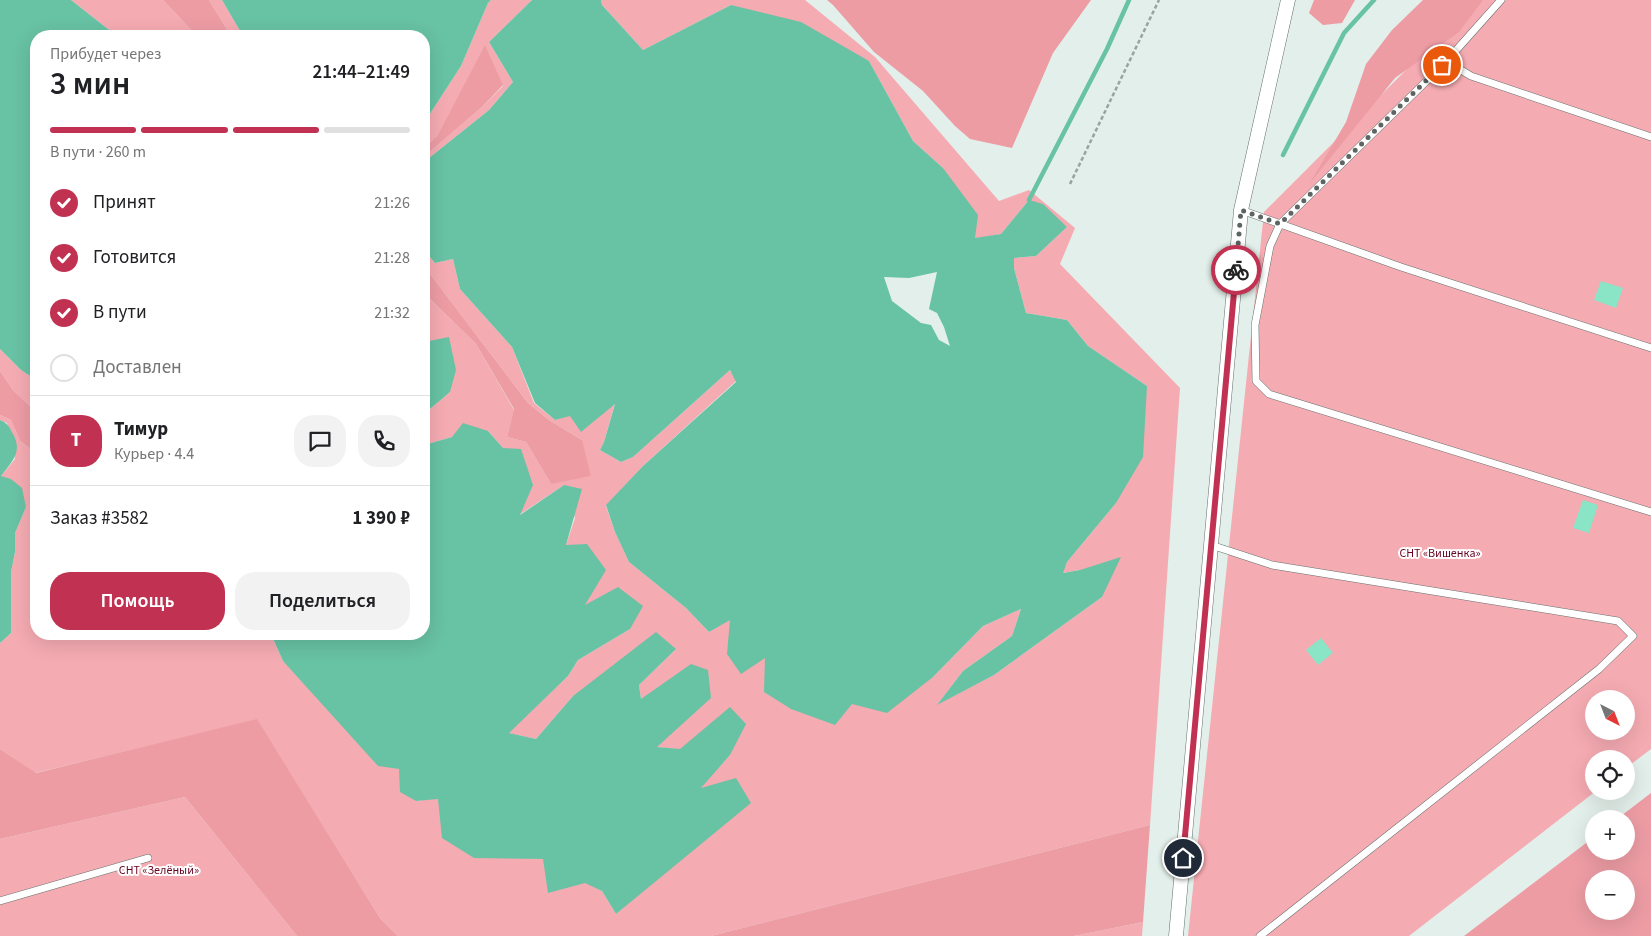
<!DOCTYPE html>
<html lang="ru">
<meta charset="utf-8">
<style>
:root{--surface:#fff;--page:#f2f2f2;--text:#202124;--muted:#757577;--line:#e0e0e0;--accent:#c13152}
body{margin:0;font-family:"Source Sans 3",sans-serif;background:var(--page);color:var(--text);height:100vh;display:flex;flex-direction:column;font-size:19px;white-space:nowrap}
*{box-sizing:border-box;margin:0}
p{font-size:16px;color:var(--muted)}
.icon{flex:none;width:28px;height:28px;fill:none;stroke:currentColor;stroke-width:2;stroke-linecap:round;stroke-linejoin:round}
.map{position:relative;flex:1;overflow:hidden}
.panel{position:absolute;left:30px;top:30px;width:400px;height:610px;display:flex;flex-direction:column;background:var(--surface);border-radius:20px;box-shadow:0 5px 20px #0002}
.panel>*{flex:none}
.needle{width:32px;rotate:138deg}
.tools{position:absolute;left:1585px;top:690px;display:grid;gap:10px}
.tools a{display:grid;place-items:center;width:50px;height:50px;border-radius:50%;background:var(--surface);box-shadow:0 5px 20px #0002;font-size:25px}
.pin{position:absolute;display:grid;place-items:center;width:42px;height:42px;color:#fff;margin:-21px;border:2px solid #fff;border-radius:50%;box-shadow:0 1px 5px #0007}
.courier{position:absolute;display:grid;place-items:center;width:50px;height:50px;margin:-25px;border:4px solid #c13152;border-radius:50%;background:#fff;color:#222;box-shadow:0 1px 6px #0007}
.overview em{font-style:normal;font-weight:600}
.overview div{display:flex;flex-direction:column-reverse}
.overview{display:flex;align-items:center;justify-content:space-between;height:85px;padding:0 20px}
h1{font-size:32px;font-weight:600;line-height:38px}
.bar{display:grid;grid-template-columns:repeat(4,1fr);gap:8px 5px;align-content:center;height:60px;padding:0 20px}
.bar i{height:6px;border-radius:4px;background:var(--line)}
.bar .active{background:var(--accent)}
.bar p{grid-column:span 4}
.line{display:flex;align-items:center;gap:12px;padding:0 20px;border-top:1px solid var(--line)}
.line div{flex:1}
.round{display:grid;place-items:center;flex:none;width:52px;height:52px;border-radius:20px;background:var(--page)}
ol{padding:0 20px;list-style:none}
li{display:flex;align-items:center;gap:15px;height:55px}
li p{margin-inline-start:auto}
li .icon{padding:5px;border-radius:50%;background:var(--accent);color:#fff;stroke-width:4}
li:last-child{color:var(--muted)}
li i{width:28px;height:28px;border:2px solid var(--line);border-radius:50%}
.action{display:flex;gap:10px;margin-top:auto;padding:10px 20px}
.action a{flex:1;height:58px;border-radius:20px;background:var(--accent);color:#fff;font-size:20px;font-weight:600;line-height:58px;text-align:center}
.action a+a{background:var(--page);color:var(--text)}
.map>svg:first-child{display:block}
.green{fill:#f5abb2;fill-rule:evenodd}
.forest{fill:#ed9ca4;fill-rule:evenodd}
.water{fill:#68c2a4;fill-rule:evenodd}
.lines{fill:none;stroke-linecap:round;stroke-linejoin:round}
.stream{stroke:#68c2a4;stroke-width:4.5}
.building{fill:#8ae4c6}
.service-casing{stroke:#66716d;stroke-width:8}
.minor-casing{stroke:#66716d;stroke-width:15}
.path{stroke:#9aa3a0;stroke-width:2.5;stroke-dasharray:4 2.5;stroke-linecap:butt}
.service{stroke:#fff;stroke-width:7}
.minor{stroke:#fff;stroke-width:14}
.done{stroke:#5d6562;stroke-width:5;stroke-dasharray:0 9}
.route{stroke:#c13152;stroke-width:6}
.labels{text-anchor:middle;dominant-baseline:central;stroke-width:4;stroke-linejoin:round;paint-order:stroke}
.park-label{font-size:12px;fill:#680523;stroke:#fff}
</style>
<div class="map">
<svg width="1651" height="936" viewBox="0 0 1651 936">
<rect width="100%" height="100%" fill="#e3efea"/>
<path class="green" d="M71,0H163L197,36H115L113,33Z
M209,0H222L243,36H231Z
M491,0H532L489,42L513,82L489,110L424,162V157L483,106L503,86L485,46L437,136L424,148V123L461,66L488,3Z
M601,0H805L875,57L999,201L1029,190L1075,228L1060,264L1180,388L1150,825L711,936H398L380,918L257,720L35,773L0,749V643L11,633V572L15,552V533L26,507L1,476L15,459L7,423L0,420V415L11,420L20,441L36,453V634H271L283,661L399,769L416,801L438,798L526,858L543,859L602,891L616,914L646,888L700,788L730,755L657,747L641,699L639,685L676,649L573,696L536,739L508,733L568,676L578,660L630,629L584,606L566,545L575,518L564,485L519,515L503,448L488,431L452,437L424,445V414L450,392L449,338L424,342V293L476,344L514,410L507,437L526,442L551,484L582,440L549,420L528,403L424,266V250L435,263L453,259L460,289L512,347L534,403L555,420L571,415L582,431L615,403L604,442L600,450L621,462L633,457L730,370L736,381L643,466L606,506L615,532L629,562L686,608L709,632L730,619L766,657L852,703L933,677L983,626L1021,609L1012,636L963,671L938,704L994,675L1102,597L1080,570L1062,573L1067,562L1116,503L1147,386L1088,346L1067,320L1026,313L1014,268V258L1036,256L1067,227L1029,200L1001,234L975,239L943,168L913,141L869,61L731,5L643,50L602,5Z
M1476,0H1651V749L1626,768V759H1594V791H1596L1409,936H1188L1264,212ZM1594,699H1626V731H1594Z
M0,349L21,370L36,380V412L13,390L0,371Z
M185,797L297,936H0V839Z
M1143,922L1142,936H1074Z"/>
<path class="forest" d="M163,0H209L231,36H197Z
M827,0H1091L1053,53L1012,148L970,139L955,126L923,91L874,52L833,5Z
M1314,0H1355L1342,23L1323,25L1309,13Z
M1423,0H1483L1459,32L1395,78L1310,183L1346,122L1366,64L1392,30Z
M485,45L503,85L483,106L424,157V148L437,136Z
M424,266L528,403L549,420L582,440L591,476L551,484L526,442L507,437L514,409L476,344L424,293Z
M0,371L13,390L36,412V453L20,441L11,420L0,415Z
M257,719L380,918L398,936H297L185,797L0,839V749L36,773Z
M1651,793V936H1464L1594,837V851H1626V819H1617ZM1594,879H1626V911H1594Z
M1150,825L1143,922L1074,936H711Z"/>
<path class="water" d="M0,0H71L113,33L115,36H36V380L21,370L0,349Z
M222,0H491L488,3L461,66L424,123V36H243Z
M532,0H601L602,5L643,50L731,5L801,22L869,61L913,141L943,168L978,215L975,238L1001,234L1029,200L1043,204L1067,227L1036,256L1014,258V268L1026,313L1067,320L1088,346L1147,386L1143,457L1116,503L1067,562L1063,573L1080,570L1121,557L1102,597L994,675L937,705L963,671L1012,636L1021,609L983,626L933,677L887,713L852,704L835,725L791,709L764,692L765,658L741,674L727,654L730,620L709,632L686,608L629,562L615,532L606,505L643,466L736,382L730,370L633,457L621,462L600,450L604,442L615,404L581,432L570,416L555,420L535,403L512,347L460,289L453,259L435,263L424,250V162L489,110L513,82L489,42ZM937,272L929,309L937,313L944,327L950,346L939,340L931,325L921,323L892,301L884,277L909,278Z
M449,337L456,370L450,392L424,414V342Z
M0,420C8,423 9,427 13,434C23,452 12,461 1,476L11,479L22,488L26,507L15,533V552L11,572V633L0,643Z
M463,423L488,431L503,448L521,449L533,485L520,515L564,485L582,489L566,545L587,544L606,570L585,605L618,587L643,606L630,629L578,660L568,676L509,733L536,739L573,696L656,632L676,649L639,685L641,699L691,664L708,670L711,698L657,747L680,749L730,707L746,724L730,755L701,788L736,778L751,803L616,914L602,891L585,883L548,893L543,859L474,858L442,838L438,799L416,801L400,792L399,769L378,766L283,661L271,634H424V445L452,437Z"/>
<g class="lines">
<path class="stream" d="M1283,155L1344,33L1374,0
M1029,200L1107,49L1129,0"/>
</g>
<path class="building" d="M1601,281L1623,288L1616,308L1594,300Z
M1583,500L1598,505L1589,533L1573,528Z
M1321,638L1333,653L1318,665L1306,650Z"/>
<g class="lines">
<defs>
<path id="service" d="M1501,0L1443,65L1280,224L1270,246L1255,325L1256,381L1269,394L1651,512
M1446,61L1471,76L1651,137
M1241,210L1401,267L1651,348
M1211,545L1272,565L1618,621L1633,636L1599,669L1260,936
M0,901L148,858"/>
<path id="minor" d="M1176,936L1241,210L1288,0"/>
</defs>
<use href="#service" class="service-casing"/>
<use href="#minor" class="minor-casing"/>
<path class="path" d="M1070,184L1159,0"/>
<use href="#service" class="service"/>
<use href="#minor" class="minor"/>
</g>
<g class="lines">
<path class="done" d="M1236,270L1241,210L1280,224L1442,65"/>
<path class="route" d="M1183,858L1236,270"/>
</g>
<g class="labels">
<g class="park-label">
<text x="1440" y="553">СНТ «Вишенка»</text>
<text x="159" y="870">СНТ «Зелёный»</text>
</g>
</g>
</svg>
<div class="tools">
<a><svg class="needle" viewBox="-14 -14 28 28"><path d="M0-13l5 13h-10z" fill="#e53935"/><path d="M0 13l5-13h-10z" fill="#757577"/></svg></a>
<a><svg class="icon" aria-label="locate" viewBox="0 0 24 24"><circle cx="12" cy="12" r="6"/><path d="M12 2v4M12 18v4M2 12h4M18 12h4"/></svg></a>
<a>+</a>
<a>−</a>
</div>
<div class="pin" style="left:1442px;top:65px;background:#ea580c"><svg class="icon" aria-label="bag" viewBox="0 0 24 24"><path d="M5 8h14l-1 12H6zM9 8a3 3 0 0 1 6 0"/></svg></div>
<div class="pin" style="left:1183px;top:858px;background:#1f2937"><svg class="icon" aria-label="home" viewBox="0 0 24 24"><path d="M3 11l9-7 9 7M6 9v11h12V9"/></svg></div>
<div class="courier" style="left:1236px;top:270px"><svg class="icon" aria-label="bike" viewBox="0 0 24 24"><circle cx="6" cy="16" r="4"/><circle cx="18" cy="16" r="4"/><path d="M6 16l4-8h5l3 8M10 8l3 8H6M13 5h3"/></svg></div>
<section class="panel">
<div class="overview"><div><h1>3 мин</h1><p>Прибудет через</p></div><em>21:44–21:49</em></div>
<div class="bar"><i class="active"></i><i class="active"></i><i class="active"></i><i></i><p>В пути · 260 m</p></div>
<ol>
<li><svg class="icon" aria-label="check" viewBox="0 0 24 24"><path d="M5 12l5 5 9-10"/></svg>Принят<p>21:26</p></li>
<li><svg class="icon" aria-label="check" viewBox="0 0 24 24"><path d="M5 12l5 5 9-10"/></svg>Готовится<p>21:28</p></li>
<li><svg class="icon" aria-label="check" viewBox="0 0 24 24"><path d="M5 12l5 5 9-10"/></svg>В пути<p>21:32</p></li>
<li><i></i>Доставлен</li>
</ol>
<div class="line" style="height:90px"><b class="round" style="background:var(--accent);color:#fff">Т</b><div><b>Тимур</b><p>Курьер · 4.4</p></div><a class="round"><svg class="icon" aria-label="chat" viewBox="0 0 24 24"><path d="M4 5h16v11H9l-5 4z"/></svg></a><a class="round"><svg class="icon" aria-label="phone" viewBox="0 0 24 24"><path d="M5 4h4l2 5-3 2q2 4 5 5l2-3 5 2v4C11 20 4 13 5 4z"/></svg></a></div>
<div class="line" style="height:65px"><div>Заказ #3582</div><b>1 390 ₽</b></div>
<div class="action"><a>Помощь</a><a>Поделиться</a></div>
</section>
</div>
